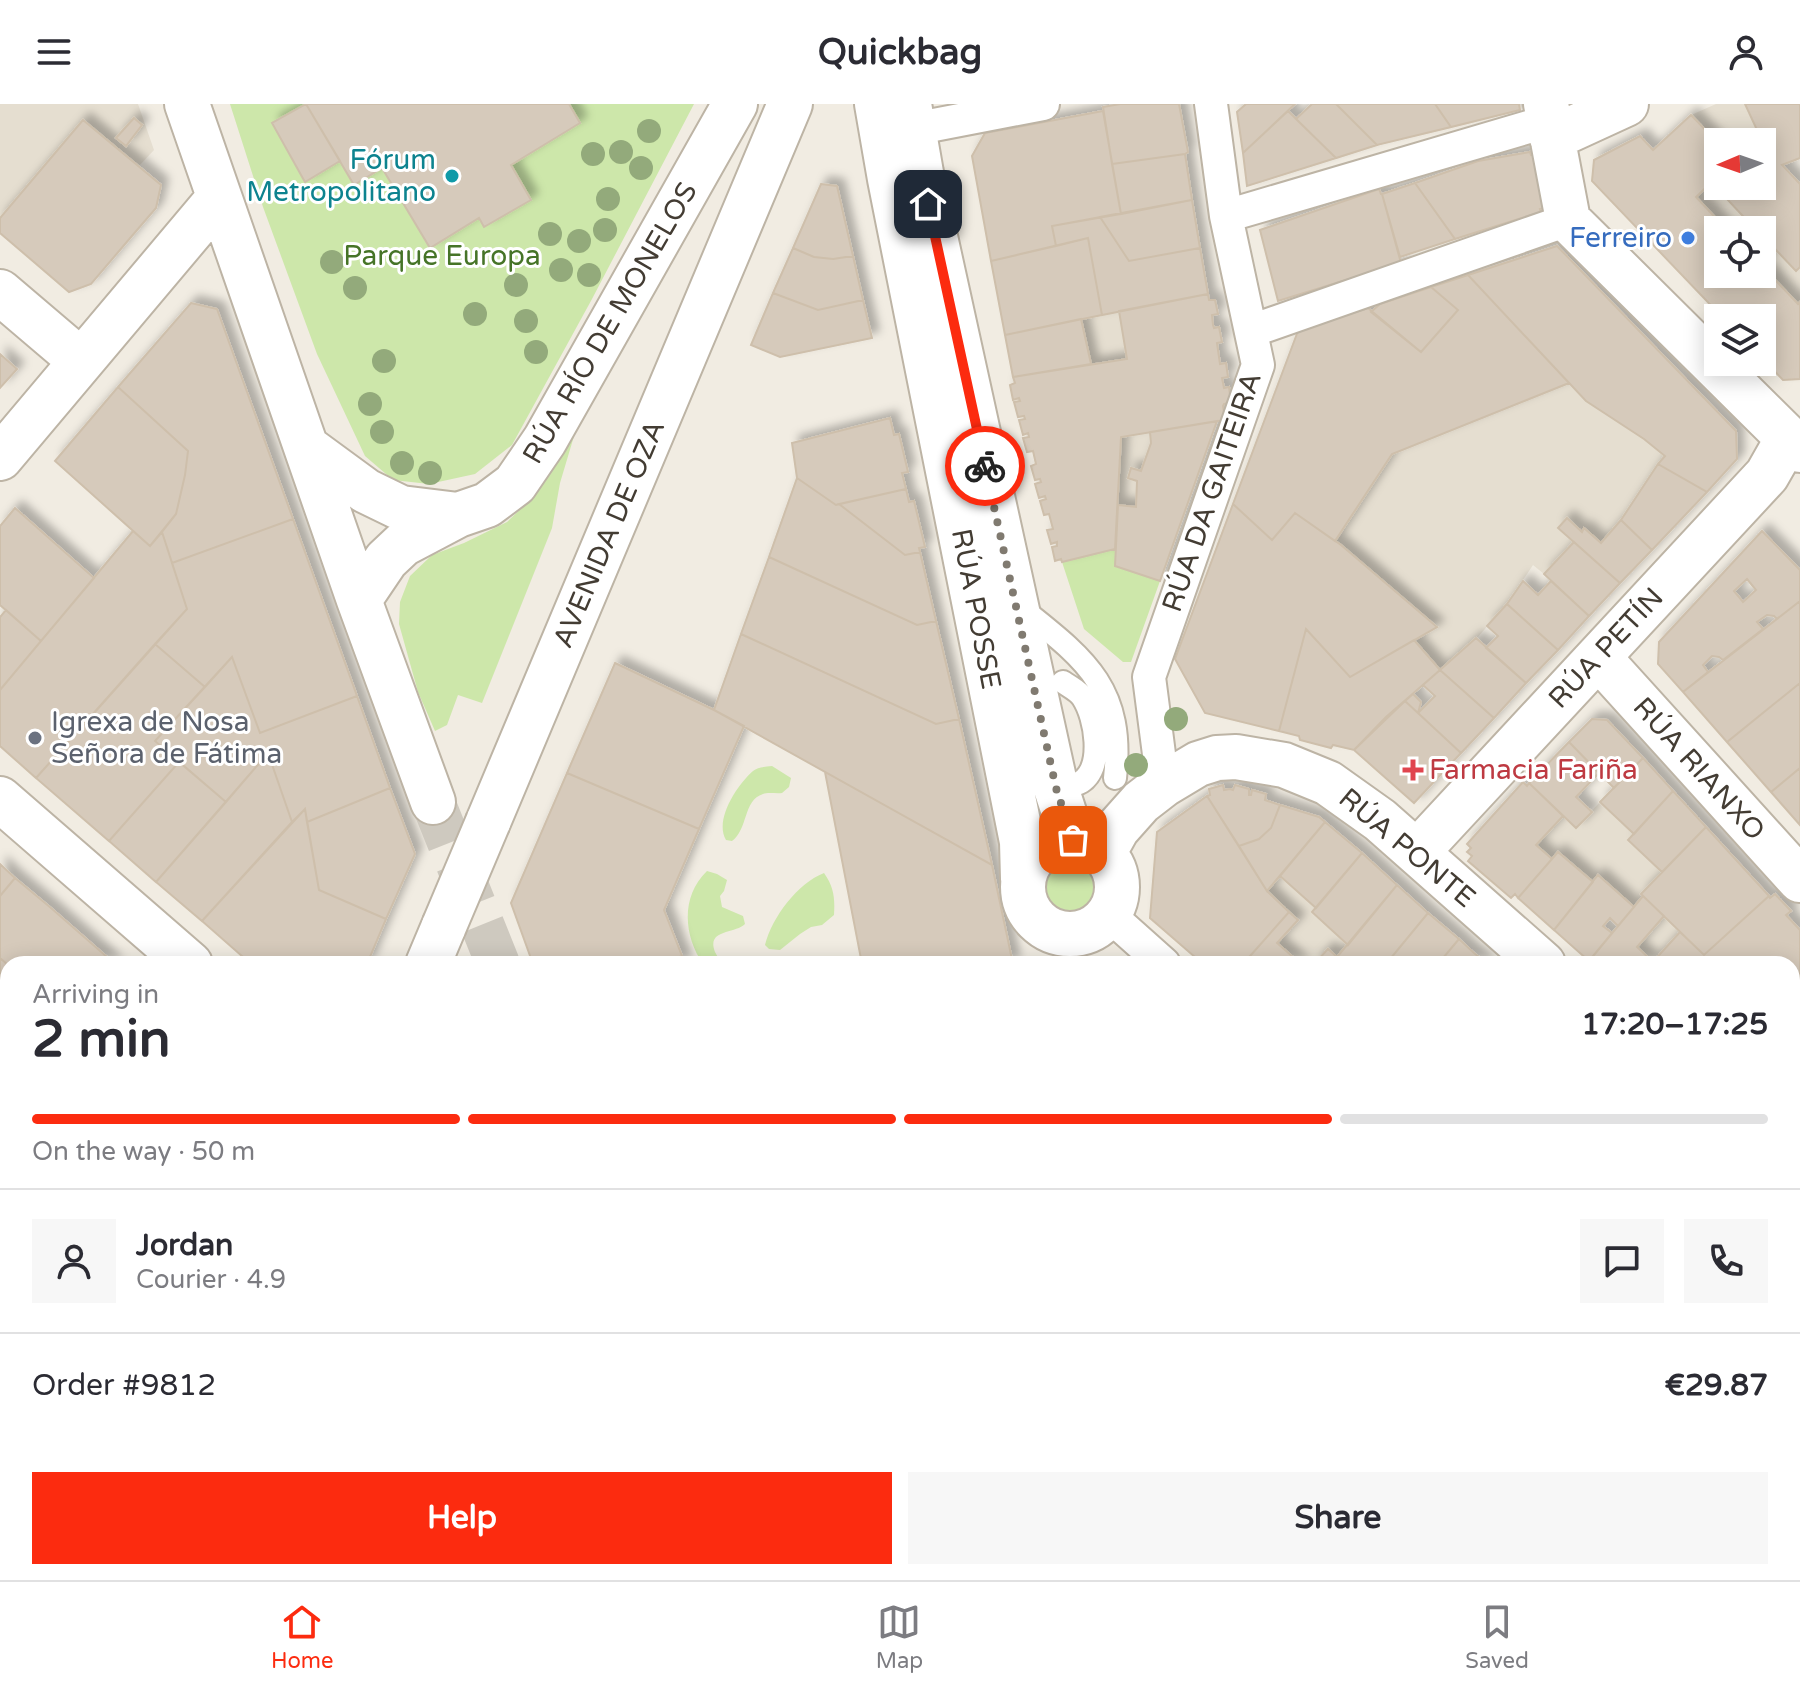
<!DOCTYPE html>
<meta charset="utf-8">
<style>
:root{--surface:#fff;--page:#f7f7f7;--text:#2b2b33;--muted:#7c7c81;--line:#e1e1e2;--accent:#fc2b0f}
body{margin:0;font-family:"Varela Round",sans-serif;background:var(--page);color:var(--text);height:100vh;display:flex;flex-direction:column;font-size:30px;white-space:nowrap}
*{box-sizing:border-box;margin:0}
p{font-size:26px;color:var(--muted)}
.icon{flex:none;width:44px;height:44px;fill:none;stroke:currentColor;stroke-width:2;stroke-linecap:round;stroke-linejoin:round}
.map{position:relative;flex:1;overflow:hidden}
.details{position:absolute;left:0px;top:852px;width:1800px;height:624px;display:flex;flex-direction:column;background:var(--surface);border-radius:24px 24px 0 0;box-shadow:0 4px 20px #0003}
.details>*{flex:none}
.needle{width:52px;rotate:268deg}
.fabs{position:absolute;left:1704px;top:24px;display:grid;gap:16px}
.fabs a{display:grid;place-items:center;width:72px;height:72px;border-radius:0px;background:var(--surface);box-shadow:0 4px 20px #0003;font-size:40px}
.pin{position:absolute;display:grid;place-items:center;width:68px;height:68px;color:#fff;margin:-34px;border-radius:16px;box-shadow:0 4px 12px #0006}
.courier{position:absolute;display:grid;place-items:center;width:80px;height:80px;margin:-40px;border:6px solid #fc2b0f;border-radius:50%;background:#fff;color:#222;box-shadow:0 2px 10px #0007}
.head em{font-style:normal;font-weight:800}
.head div{display:flex;flex-direction:column-reverse}
.head{display:flex;align-items:center;justify-content:space-between;height:136px;padding:0 32px}
h1{font-size:52px;font-weight:800;line-height:60px}
.bar{display:grid;grid-template-columns:repeat(4,1fr);gap:12px 8px;align-content:center;height:96px;padding:0 32px}
.bar i{height:10px;border-radius:6px;background:var(--line)}
.bar .on{background:var(--accent)}
.bar p{grid-column:span 4}
.line{display:flex;align-items:center;gap:20px;padding:0 32px;border-top:2px solid var(--line)}
.line div{flex:1}
.round{display:grid;place-items:center;flex:none;width:84px;height:84px;border-radius:0px;background:var(--page)}
.action{display:flex;gap:16px;margin-top:auto;padding:16px 32px}
.action a{flex:1;height:92px;border-radius:0px;background:var(--accent);color:#fff;font-size:32px;font-weight:800;line-height:92px;text-align:center}
.action a+a{background:var(--page);color:var(--text)}
header{display:flex;justify-content:space-between;align-items:center;height:104px;padding:0 32px;background:var(--surface);font-size:36px;font-weight:800}
.dock{display:flex;justify-content:space-around;align-items:center;height:112px;border-top:2px solid var(--line);background:var(--surface);font-size:22px;color:var(--muted)}
.dock a{display:grid;justify-items:center;gap:4px}
.dock .on{color:var(--accent)}
.map>svg:first-child{display:block}
.residential{fill:#e5ded0}
.green{fill:#cde7aa}
.building{fill:#d6cabb;stroke:#cebfab;stroke-width:2;fill-rule:evenodd;filter:url(#shadow)}
.lines{fill:none;stroke-linecap:round;stroke-linejoin:round}
.minor-tunnel{stroke:#cec9bf;stroke-width:44;stroke-dasharray:44 22;stroke-linecap:butt}
.service-casing{stroke:#bdb4a5;stroke-width:26}
.pedestrian-casing{stroke:#bdb4a5;stroke-width:36}
.minor-casing{stroke:#bdb4a5;stroke-width:48}
.tertiary-casing{stroke:#bdb4a5;stroke-width:48}
.primary-casing{stroke:#e4b75e;stroke-width:48}
.service{stroke:#fff;stroke-width:22}
.pedestrian{stroke:#fff;stroke-width:32}
.minor{stroke:#fff;stroke-width:44}
.tertiary{stroke:#fff;stroke-width:44}
.primary{stroke:#ffdb8e;stroke-width:44}
.tertiary-bridge-casing{stroke:#bdb4a5;stroke-width:48;stroke-linecap:butt}
.tertiary-bridge{stroke:#fff;stroke-width:44}
.tree{fill:#93aa7b}
.done{stroke:#807a70;stroke-width:8;stroke-dasharray:0 14.4}
.route{stroke:#fc2b0f;stroke-width:10}
.culture-dot{fill:#0f9aa8;stroke:#fff;stroke-width:3}
.shop-dot{fill:#3f7fe0;stroke:#fff;stroke-width:3}
.worship-dot{fill:#6b7280;stroke:#fff;stroke-width:3}
.health-dot{fill:#e0444e;stroke:#fff;stroke-width:3}
.labels{text-anchor:middle;dominant-baseline:central;stroke-width:6;stroke-linejoin:round;paint-order:stroke}
.culture-label{font-size:28px;fill:#0d838f;stroke:#fff;text-anchor:end}
.shop-label{font-size:28px;fill:#366cbe;stroke:#fff;text-anchor:end}
.park-label{font-size:28px;fill:#467427;stroke:#fff}
.street-label{font-size:28px;fill:#433c33;stroke:#fff}
.worship-label{font-size:28px;fill:#5b616d;stroke:#fff;text-anchor:start}
.health-label{font-size:28px;fill:#be3a42;stroke:#fff;text-anchor:start}
</style>
<header><svg class="icon" aria-label="menu" viewBox="0 0 24 24"><path d="M4 6h16M4 12h16M4 18h16"/></svg>Quickbag<svg class="icon" aria-label="person" viewBox="0 0 24 24"><circle cx="12" cy="8" r="4"/><path d="M4 21q1-7 8-7t8 7"/></svg></header>
<div class="map">
<svg width="1800" height="1476" viewBox="0 0 1800 1476">
<defs>
<filter id="shadow"><feDropShadow dx="7" dy="-7" stdDeviation="4" flood-color="#0004"/></filter>
</defs>
<rect width="100%" height="100%" fill="#f1ece2"/>
<path class="residential" d="M0,0H138L154,46L139,62L83,16L0,114Z
M1716,0H1745L1770,54L1762,62V38L1718,39L1691,11Z
M1718,72V82H1741L1727,95L1755,125L1754,126H1727L1696,93Z
M1776,146L1796,167L1800,163V198L1798,200L1762,162V159Z
M1468,171L1586,297L1644,335L1665,352L1658,360L1621,416L1652,446L1620,479L1574,438L1544,470L1533,461L1507,500L1477,534L1526,579L1494,614L1440,566L1414,536L1437,522L1341,441L1295,409L1233,400L1298,227L1368,204L1371,208L1457,206L1431,183Z
M1119,207L1127,255L1091,260L1081,215Z
M1150,328L1151,339L1141,367L1132,364L1128,374L1137,377L1136,403L1118,401L1121,333Z
M1600,698L1634,730L1662,768L1642,789L1643,792L1634,803L1599,771L1593,778L1559,748L1552,755L1536,741L1563,712L1576,724Z
M1280,772L1316,804L1313,809L1348,841L1337,853L1328,845L1314,860H1301L1277,839L1298,816L1267,787Z
M1664,812L1680,828L1653,858L1637,843Z"/>
<path class="green" d="M230,0H694L592,195L512,341L475,370L429,380L393,376L365,352L317,250L263,103Z
M583,302L560,379L552,424L482,599L458,591L447,621L435,627L418,588L399,520L400,498L410,472L432,451L464,439L507,418L530,396Z
M1115,445V462L1160,477L1131,558H1123L1084,525L1062,458Z
M772,662L791,674L789,683L782,689C777,690 768,688 763,690C743,696 748,726 732,737L726,736C714,716 737,681 753,667C758,663 765,663 772,662Z
M1040 782a29 29 0 1 1 58 0a29 29 0 1 1-58 0Z
M707,767L717,770L727,776L724,787L720,792L722,803L743,812L745,820C735,830 706,825 715,848C717,852 720,856 721,860H703C683,831 681,792 707,767Z
M824,769C834,783 835,794 834,811L822,821L811,823L800,830L780,846L769,845L765,841C772,813 798,779 824,769Z
M1800,933V992L1792,993V942Z
M1800,1012V1047L1792,1040V1013Z"/>
<path class="building" d="M306,0H569L580,19L511,61L531,96L484,123L479,114L430,144L382,64L354,81Z
M306,0L340,57L305,78L272,19Z
M1120,0H1179L1188,48L1185,50L1112,60L1103,3Z
M1246,0H1295L1243,49L1237,8Z
M1312,0H1336L1377,41L1336,54L1296,15Z
M1336,0H1435L1451,23L1377,41Z
M1435,0H1519L1520,6L1451,23Z
M1745,0H1800V54L1782,61L1800,80V163L1796,167L1776,146L1762,159V126H1754L1755,125L1727,95L1741,82H1762V62L1770,54Z
M1103,7L1121,110L1052,122L1056,142L991,157L972,52L985,29Z
M1288,7L1336,54L1247,82L1243,49Z
M1691,11L1718,39V72L1696,93L1727,126H1718V170H1762V162L1798,200L1800,198V275L1783,276L1762,254V214H1723L1592,77L1594,56L1640,32L1653,46Z
M134,14L142,21L126,42L116,34Z
M83,16L161,81L156,104L131,133L91,180L69,188L0,129V114Z
M1530,48L1531,51L1536,50L1546,104L1540,105L1541,108L1455,135L1415,79L1478,57Z
M1185,50L1192,96L1121,110L1112,60Z
M1415,79L1455,135L1400,153L1382,90Z
M821,80L837,82L853,152L833,155L814,153L793,144Z
M1379,85L1381,90H1382L1401,159L1278,197L1260,126Z
M1192,96L1200,144L1129,157L1100,113Z
M1100,113L1129,157L1200,144L1208,190L1102,211L1088,134L1056,142L1052,122Z
M1088,134L1102,211L1005,231L991,157Z
M1557,142L1736,327L1737,355L1707,388L1658,360L1665,352L1644,335L1586,297L1468,171Z
M793,144L814,153L833,155L853,152L863,196L818,206L773,189Z
M1468,171L1569,279L1392,350L1335,437L1295,409L1272,436L1233,400L1298,227L1368,204L1421,248L1458,206L1431,183Z
M1431,183L1458,206L1421,248L1371,208L1380,200Z
M773,189L818,206L863,196L872,234L780,253L751,241Z
M1208,190L1209,196H1215L1218,210L1212,211L1213,221L1214,224L1219,223L1222,238L1217,239L1220,260L1226,259L1228,273L1222,274L1224,284L1229,283L1231,298L1224,300L1223,302L1225,316L1121,333L1115,445L1062,458L1061,455L1055,457L1052,443L1057,442V438L1051,440L1047,426L1053,425L1049,410L1044,411L1040,397L1046,395L1045,392L1039,394L1035,380L1041,378L1040,375L1035,376L1031,362L1036,360L1033,347L1027,348L1023,334L1029,333L1028,329L1023,331L1019,316L1025,315L1024,312L1018,313L1014,298L1020,297L1019,294L1013,296L1010,281L1015,279L1013,273L1127,255L1119,207Z
M191,199L217,205L293,415L172,459L162,428L176,410L185,371L188,347L118,283Z
M1081,215L1091,260L1013,273L1005,231Z
M0,250L17,265L0,284Z
M118,283L188,347L185,371L176,410L150,442L55,357Z
M890,314L894,331L899,330L908,368L902,369L906,385L836,401L797,374L792,339Z
M1217,317L1160,477L1115,462L1118,401L1136,403L1137,377L1128,374L1131,364L1141,367L1151,339L1150,328Z
M1658,360L1707,388L1652,446L1621,416Z
M797,374L836,401L839,400L905,451L920,448L936,517L917,521L769,453Z
M906,385L909,398L914,397L925,443L919,444L920,448L905,451L839,400Z
M1233,400L1272,436L1295,409L1341,441L1437,523L1350,573L1306,525L1279,627L1205,609L1175,555Z
M15,404L94,474L41,537L0,501V422Z
M1567,414L1582,428L1584,424L1601,439L1621,416L1652,446L1620,479L1558,424Z
M293,415L357,592L260,629L232,553L205,583L155,540L187,505L172,459Z
M133,427L150,442L162,428L187,505L36,674L0,642V586Z
M1762,427L1800,466V497L1777,515L1774,512L1767,511L1757,518L1763,525L1723,556L1719,553L1712,552L1703,561L1708,568L1683,588L1658,560L1659,538ZM1747,475L1756,486L1743,498L1734,487Z
M1574,438L1620,479L1589,512L1544,470Z
M769,453L917,521L936,517L959,615L936,620L741,530Z
M1523,477L1538,491L1551,477L1589,512L1558,546L1507,500Z
M1800,497V579L1727,638L1683,588Z
M1507,500L1558,546L1526,579L1486,544L1498,532L1487,522Z
M6,506L41,537L0,586V513Z
M1306,525L1350,573L1414,536L1440,566L1386,613L1354,646L1333,641L1331,644L1300,636L1299,632L1279,627Z
M741,530L936,620L959,615L992,761L714,606Z
M1476,534L1526,579L1494,614L1440,566Z
M155,540L205,583L155,637L179,658L109,737L36,674Z
M232,553L260,629L357,592L390,684L307,718L305,705L292,718L268,649L226,698L155,637Z
M615,559L714,606L744,622L699,725L567,669Z
M1440,566L1494,614L1461,649L1418,609L1435,592L1423,581Z
M1800,579V664L1771,688L1727,638Z
M1413,590L1421,598L1418,609L1405,597Z
M1405,597L1461,649L1414,699L1354,646Z
M1592,615L1607,616L1643,654L1614,684L1569,638Z
M1569,638L1599,669L1576,693L1592,708L1576,724L1529,679Z
M268,649L292,718L202,817L156,778Z
M1643,654L1673,687L1634,730L1600,698Z
M179,658L226,698L156,778L109,737Z
M1800,664V721L1771,688Z
M825,668L992,761L1013,860H862Z
M567,669L699,725L664,806L682,852L661,860H533L511,799Z
M1523,678L1527,682L1529,679L1563,712L1536,741L1552,755L1518,794L1515,790L1511,794L1468,757L1472,752L1467,748L1471,744L1467,740Z
M1223,681L1224,686L1230,685L1233,686L1235,681L1249,685V691H1251L1252,686L1266,690L1265,696L1280,701L1271,724L1259,735L1239,742L1207,692L1210,691L1209,685Z
M390,684L415,750L386,815L319,786L307,718Z
M1673,687L1706,723L1662,768L1628,736Z
M1207,692L1267,787L1289,808L1243,860H1203L1150,814L1157,728Z
M1280,701L1319,713L1325,718L1267,787L1239,742L1259,735L1271,724Z
M305,705L319,786L386,815L367,860H251L202,817Z
M1325,718L1362,749L1316,804L1280,772Z
M1706,723L1769,792L1704,851L1641,790Z
M1558,748L1593,778L1554,826L1518,794Z
M1362,749L1397,781L1348,841L1312,808Z
M0,760L15,774L0,792Z
M1598,771L1634,803L1618,822L1610,814L1603,822L1612,829L1589,857L1554,826Z
M15,774L51,804L115,860L8,861L0,854V792Z
M1397,781L1428,809L1386,860H1345L1337,853Z
M1775,790L1791,807L1786,811L1800,826V894L1792,903V860H1651L1680,828L1704,851L1769,792L1770,794Z
M1643,792L1664,812L1637,843L1653,858L1651,860H1592L1589,857Z
M1289,808L1298,816L1277,839L1301,860H1243Z
M1428,809L1459,835L1438,860H1386Z
M1459,835L1474,849L1488,860H1438Z
M1328,845L1337,853L1345,860H1314Z
M682,852L684,860H661Z
M0,854L8,861V933L0,942Z
M8,933V1079L0,1088V942Z
M8,1079V1180L0,1189V1088Z
M1792,1133H1796L1800,1136V1295L1797,1292L1792,1297Z
M8,1180V1225L1,1220L0,1221V1189Z
M1797,1292L1800,1295V1415L1792,1422V1297Z
M1800,1415V1454L1792,1444V1422Z
M0,1448L8,1455V1468H23L33,1476H0Z
M285,1468H387L381,1476H294Z
M387,1468H468L461,1476H381Z
M468,1468H491L486,1476H461Z
M491,1468H682L685,1476H486Z
M795,1468H1256L1249,1476H790Z
M1333,1468H1352L1361,1476H1326Z
M1576,1468H1607L1600,1476H1583L1575,1469Z"/>
<g class="lines">
<path class="minor-tunnel" d="M433,698L498,860"/>
<defs>
<path id="service" d="M1021,504C1085,555 1125,584 1115,674
M1049,680L1056,684C1063,682 1075,682 1081,678C1104,663 1096,614 1083,594C1079,587 1070,583 1063,578"/>
<path id="pedestrian" d="M913,25L1043,0
M1226,112L1549,17
M1251,227L1568,116
M1163,681L1149,573L1258,261L1226,112L1211,0
M1108,810L1164,860
M1778,1468L1784,1476"/>
<path id="minor" d="M187,0L359,496L433,698
M877,0L890,75L1022,738L1023,775
M909,0L921,69L1056,684L1073,736
M1546,0L1568,116L1800,346
M1552,34L1626,0
M0,188L81,257
M306,343L366,387L401,404L458,411
M0,354L219,94
M359,496L386,456L403,440L458,411L487,401L515,380L545,336L735,0
M1598,553L1800,776
M0,695L190,860
M1023 783a47 47 0 1 1 94 0a47 47 0 1 1-94 0Z
M1417,748L1767,371L1788,334
M1103,750L1117,725L1141,698L1163,681L1198,660L1217,654L1236,653L1284,661L1328,679L1380,716L1543,860
M1792,1081L1800,1088
M747,1476L752,1468"/>
<path id="tertiary" d="M488,718L790,0
M428,860L444,822
M171,1476L174,1468"/>
<path id="primary" d="M0,1295L8,1302
M0,1377L8,1384
M107,1468L116,1476
M206,1468L216,1476"/>
</defs>
<use href="#service" class="service-casing"/>
<use href="#pedestrian" class="pedestrian-casing"/>
<use href="#minor" class="minor-casing"/>
<use href="#tertiary" class="tertiary-casing"/>
<use href="#primary" class="primary-casing"/>
<use href="#service" class="service"/>
<use href="#pedestrian" class="pedestrian"/>
<use href="#minor" class="minor"/>
<use href="#tertiary" class="tertiary"/>
<use href="#primary" class="primary"/>
<defs>
<path id="tertiary-bridge" d="M444,822L488,718"/>
</defs>
<use href="#tertiary-bridge" class="tertiary-bridge-casing"/>
<use href="#tertiary-bridge" class="tertiary-bridge"/>
</g>
<g class="tree">
<circle cx="649" cy="27" r="12"/>
<circle cx="621" cy="48" r="12"/>
<circle cx="593" cy="50" r="12"/>
<circle cx="641" cy="64" r="12"/>
<circle cx="608" cy="95" r="12"/>
<circle cx="605" cy="126" r="12"/>
<circle cx="550" cy="130" r="12"/>
<circle cx="579" cy="137" r="12"/>
<circle cx="332" cy="158" r="12"/>
<circle cx="561" cy="166" r="12"/>
<circle cx="589" cy="171" r="12"/>
<circle cx="516" cy="181" r="12"/>
<circle cx="355" cy="184" r="12"/>
<circle cx="475" cy="210" r="12"/>
<circle cx="526" cy="217" r="12"/>
<circle cx="536" cy="248" r="12"/>
<circle cx="384" cy="257" r="12"/>
<circle cx="370" cy="300" r="12"/>
<circle cx="382" cy="328" r="12"/>
<circle cx="402" cy="359" r="12"/>
<circle cx="430" cy="369" r="12"/>
<circle cx="1176" cy="615" r="12"/>
<circle cx="1136" cy="661" r="12"/>
</g>
<g class="lines">
<path class="done" d="M985,362L1056,684L1073,736"/>
<path class="route" d="M928,100L985,362"/>
</g>
<circle class="culture-dot" cx="452" cy="72" r="8"/>
<circle class="shop-dot" cx="1688" cy="134" r="8"/>
<circle class="worship-dot" cx="35" cy="634" r="8"/>
<path class="health-dot" d="M1409 654h8v8h8v8h-8v8h-8v-8h-8v-8h8z"/>
<g class="labels">
<g class="culture-label">
<text x="436" y="56">Fórum<tspan x="436" dy="32">Metropolitano</tspan></text>
</g>
<g class="shop-label">
<text x="1672" y="134">Ferreiro</text>
</g>
<g class="park-label">
<text x="442" y="152">Parque Europa</text>
</g>
<g class="street-label">
<text transform="translate(610 219) rotate(-60)">RÚA RÍO DE MONELOS</text>
<text transform="translate(1212 388) rotate(-71)">RÚA DA GAITEIRA</text>
<text transform="translate(609 430) rotate(-67)">AVENIDA DE OZA</text>
<text transform="translate(976 505) rotate(79)">RÚA POSSE</text>
<text transform="translate(1606 544) rotate(-47)">RÚA PETÍN</text>
<text transform="translate(1699 665) rotate(48)">RÚA RIANXO</text>
<text transform="translate(1407 744) rotate(40)">RÚA PONTE</text>
</g>
<g class="worship-label">
<text x="51" y="618">Igrexa de Nosa<tspan x="51" dy="32">Señora de Fátima</tspan></text>
</g>
<g class="health-label">
<text x="1429" y="666">Farmacia Fariña</text>
</g>
</g>
</svg>
<div class="fabs">
<a><svg class="needle" viewBox="-14 -14 28 28"><path d="M0-13l5 13h-10z" fill="#e53935"/><path d="M0 13l5-13h-10z" fill="#7c7c81"/></svg></a>
<a><svg class="icon" aria-label="locate" viewBox="0 0 24 24"><circle cx="12" cy="12" r="6"/><path d="M12 2v4M12 18v4M2 12h4M18 12h4"/></svg></a>
<a><svg class="icon" aria-label="layers" viewBox="0 0 24 24"><path d="M12 4l9 5-9 5-9-5zM3 14l9 5 9-5"/></svg></a>
</div>
<div class="pin" style="left:1073px;top:736px;background:#ea580c"><svg class="icon" aria-label="bag" viewBox="0 0 24 24"><path d="M5 8h14l-1 12H6zM9 8a3 3 0 0 1 6 0"/></svg></div>
<div class="pin" style="left:928px;top:100px;background:#1f2937"><svg class="icon" aria-label="home" viewBox="0 0 24 24"><path d="M3 11l9-7 9 7M6 9v11h12V9"/></svg></div>
<div class="courier" style="left:985px;top:362px"><svg class="icon" aria-label="bike" viewBox="0 0 24 24"><circle cx="6" cy="16" r="4"/><circle cx="18" cy="16" r="4"/><path d="M6 16l4-8h5l3 8M10 8l3 8H6M13 5h3"/></svg></div>
<section class="details">
<div class="head"><div><h1>2 min</h1><p>Arriving in</p></div><em>17:20–17:25</em></div>
<div class="bar"><i class="on"></i><i class="on"></i><i class="on"></i><i></i><p>On the way · 50 m</p></div>
<div class="line" style="height:144px"><a class="round"><svg class="icon" aria-label="person" viewBox="0 0 24 24"><circle cx="12" cy="8" r="4"/><path d="M4 21q1-7 8-7t8 7"/></svg></a><div><b>Jordan</b><p>Courier · 4.9</p></div><a class="round"><svg class="icon" aria-label="chat" viewBox="0 0 24 24"><path d="M4 5h16v11H9l-5 4z"/></svg></a><a class="round"><svg class="icon" aria-label="phone" viewBox="0 0 24 24"><path d="M5 4h4l2 5-3 2q2 4 5 5l2-3 5 2v4C11 20 4 13 5 4z"/></svg></a></div>
<div class="line" style="height:104px"><div>Order #9812</div><b>€29.87</b></div>
<div class="action"><a>Help</a><a>Share</a></div>
</section>
</div>
<nav class="dock">
<a class="on"><svg class="icon" aria-label="home" viewBox="0 0 24 24"><path d="M3 11l9-7 9 7M6 9v11h12V9"/></svg>Home</a>
<a><svg class="icon" aria-label="map" viewBox="0 0 24 24"><path d="M3 6l6-2 6 2 6-2v14l-6 2-6-2-6 2zM9 4v14M15 6v14"/></svg>Map</a>
<a><svg class="icon" aria-label="saved" viewBox="0 0 24 24"><path d="M7 4h10v16l-5-4-5 4z"/></svg>Saved</a>
</nav>
